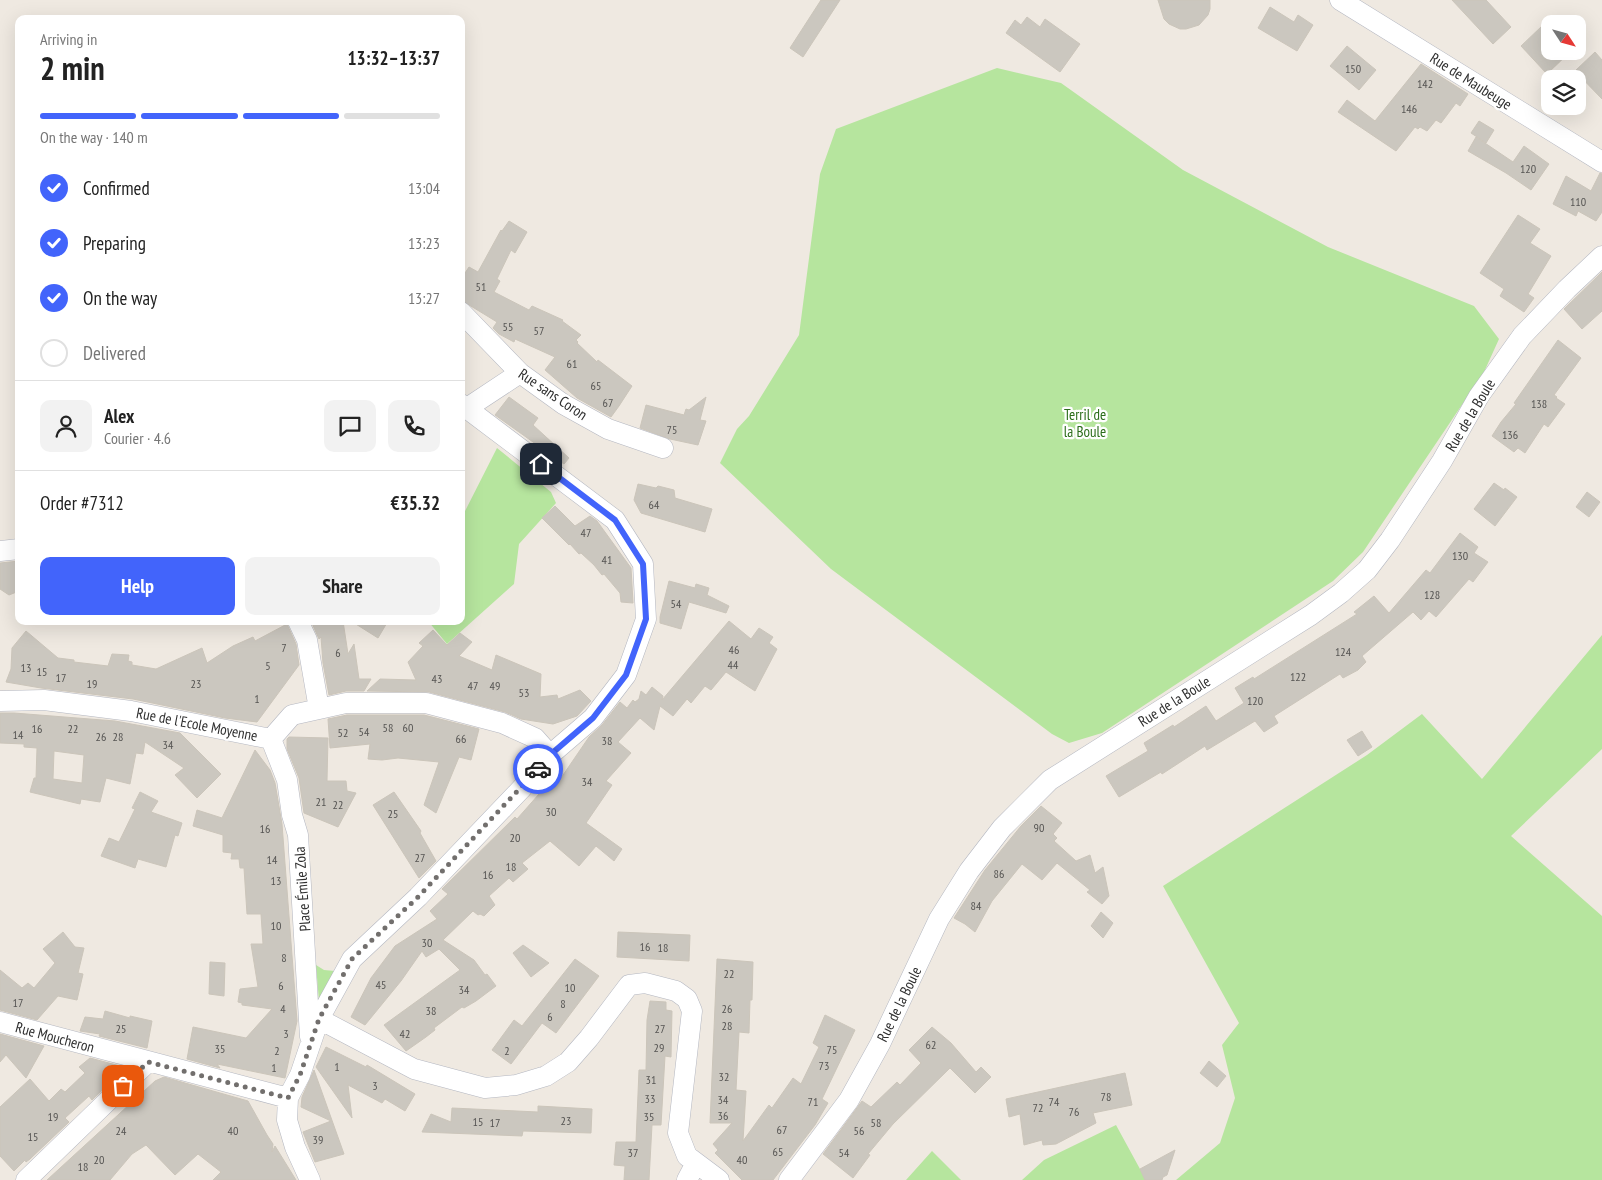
<!DOCTYPE html>
<meta charset="utf-8">
<style>
:root{--surface:#fff;--page:#f2f2f2;--text:#222;--muted:#767676;--line:#e0e0e0;--accent:#4264fb}
body{margin:0;font-family:"PT Sans Narrow",sans-serif;background:var(--page);color:var(--text);height:100vh;display:flex;flex-direction:column;font-size:19px;white-space:nowrap}
*{box-sizing:border-box;margin:0}
p{font-size:16px;color:var(--muted)}
.icon{flex:none;width:28px;height:28px;fill:none;stroke:currentColor;stroke-width:2;stroke-linecap:round;stroke-linejoin:round}
.map{position:relative;flex:1;overflow:hidden}
.side{position:absolute;left:15px;top:15px;width:450px;height:610px;display:flex;flex-direction:column;background:var(--surface);border-radius:10px;box-shadow:0 5px 20px #0002}
.side>*{flex:none}
.needle{width:32px;rotate:126deg}
.fabs{position:absolute;left:1541px;top:15px;display:grid;gap:10px}
.fabs a{display:grid;place-items:center;width:45px;height:45px;border-radius:10px;background:var(--surface);box-shadow:0 5px 20px #0002;font-size:25px}
.pin{position:absolute;display:grid;place-items:center;width:42px;height:42px;color:#fff;margin:-21px;border-radius:10px;box-shadow:0 2px 8px #0006}
.courier{position:absolute;display:grid;place-items:center;width:50px;height:50px;margin:-25px;border:4px solid #4264fb;border-radius:50%;background:#fff;color:#222;box-shadow:0 1px 6px #0007}
.head em{font-style:normal;font-weight:700}
.head div{display:flex;flex-direction:column-reverse}
.head{display:flex;align-items:center;justify-content:space-between;height:85px;padding:0 25px}
h1{font-size:32px;font-weight:700;line-height:38px}
.bar{display:grid;grid-template-columns:repeat(4,1fr);gap:8px 5px;align-content:center;height:60px;padding:0 25px}
.bar i{height:6px;border-radius:4px;background:var(--line)}
.bar .on{background:var(--accent)}
.bar p{grid-column:span 4}
.line{display:flex;align-items:center;gap:12px;padding:0 25px;border-top:1px solid var(--line)}
.line div{flex:1}
.round{display:grid;place-items:center;flex:none;width:52px;height:52px;border-radius:10px;background:var(--page)}
ol{padding:0 25px;list-style:none}
li{display:flex;align-items:center;gap:15px;height:55px}
li p{margin-inline-start:auto}
li .icon{padding:5px;border-radius:50%;background:var(--accent);color:#fff;stroke-width:4}
li:last-child{color:var(--muted)}
li i{width:28px;height:28px;border:2px solid var(--line);border-radius:50%}
.cta{display:flex;gap:10px;margin-top:auto;padding:10px 25px}
.cta a{flex:1;height:58px;border-radius:10px;background:var(--accent);color:#fff;font-size:20px;font-weight:700;line-height:58px;text-align:center}
.cta a+a{background:var(--page);color:var(--text)}
.map>svg:first-child{display:block}
.green{fill:#b6e59e}
.building{fill:#cbc7bf;stroke:#cbc5ba;fill-rule:evenodd}
.lines{fill:none;stroke-linecap:round;stroke-linejoin:round}
.minor-casing{stroke:#b4b7c1;stroke-width:21}
.minor{stroke:#fff;stroke-width:20}
.done{stroke:#726f6d;stroke-width:5;stroke-dasharray:0 9}
.route{stroke:#4264fb;stroke-width:6}
.labels{text-anchor:middle;dominant-baseline:central;stroke-width:4.5;stroke-linejoin:round;paint-order:stroke}
.number-label{font-size:12px;fill:#555452}
.street-label{font-size:15px;fill:#2e2e2e;stroke:#fff}
.park-label{font-size:15px;fill:#2c6e1b;stroke:#fff}
</style>
<div class="map">
<svg width="1602" height="1180" viewBox="0 0 1602 1180">
<rect width="100%" height="100%" fill="#efe9e1"/>
<path class="green" d="M997,68L1061,83L1183,170L1328,247L1474,306L1499,339L1484,372L1363,552L1333,581L1102,733L1069,743L1052,734L831,569L720,463L737,429L749,416L799,335L820,174L836,129Z
M497,448L551,492L556,503L519,544L514,584L447,644L428,621H461V519Z
M1602,635V749L1511,836L1602,916V1180H1176L1220,1143L1235,1098L1222,1045L1239,1023L1163,886L1367,755L1422,714L1482,779Z
M316,965L324,970L335,971L319,1001Z
M1116,1125L1146,1180H1022L1044,1160Z
M932,1151L961,1180H906Z"/>
<path class="building" d="M821,0H840L803,57L790,48Z
M1158,0H1210V9L1208,15L1199,25L1186,29H1180L1169,24L1164,19Z
M1452,0H1486L1511,27L1493,44Z
M1270,7L1294,22L1298,15L1313,25L1297,51L1258,28Z
M1027,17L1040,27L1045,19L1080,44L1060,72L1006,33L1015,20L1021,25Z
M1542,26L1550,35V51H1571L1547,74L1521,46Z
M1347,46L1376,70L1359,90L1330,66Z
M1595,52L1602,60V99L1575,71Z
M1421,64L1468,94L1460,106L1456,103L1441,123L1436,120L1427,131L1420,127L1418,129L1415,127L1396,151L1338,112L1347,100L1375,121Z
M1479,121L1494,130L1486,143L1471,133Z
M1476,137L1513,162L1524,146L1549,164L1531,190L1506,173L1468,151Z
M1600,173L1602,174V212L1596,221L1578,211L1576,216L1553,204L1566,176L1591,191Z
M1518,215L1540,229L1530,243L1551,256L1528,294L1534,298L1524,312L1500,296L1504,289L1480,273Z
M509,221L527,232L515,253L511,250L497,279L500,281L494,292L529,310L532,306L563,320L562,321L581,335L576,340L578,342L577,343L597,362L598,360L632,386L619,406L611,417L577,398L545,370L555,357L515,339L514,342L499,334L493,328L497,322L461,300V279L469,267L478,272L501,230L502,231Z
M1602,272V311L1582,329L1564,309Z
M1558,340L1581,358L1554,395L1557,397L1556,398L1565,404L1548,427L1544,424L1525,453L1518,448L1514,452L1492,436L1501,422L1516,404L1514,403Z
M509,397L538,418L533,425L569,458L564,464L495,415Z
M706,397L700,420L706,421L698,445L670,439L640,428L646,405L684,415L686,409L689,410Z
M1494,483L1504,490L1505,488L1517,497L1495,526L1474,509Z
M638,484L656,488L658,486L674,490L675,498L712,509L705,532L641,513L634,500Z
M1587,492L1600,502L1589,517L1576,507Z
M555,506L575,526L590,516L597,521L631,568L633,603L621,602L620,593L604,574L602,575L594,565L581,553L579,554L570,544L569,545L542,518Z
M1460,533L1478,547L1474,553L1488,562L1473,582L1469,579L1436,617L1429,611L1421,620L1413,612L1362,656L1366,662L1358,670L1343,678L1340,674L1274,716L1278,723L1264,732L1255,721L1207,750L1205,746L1162,774L1161,772L1119,797L1106,776L1148,751L1144,743L1173,725L1174,727L1206,706L1216,721L1244,703L1235,688L1253,677L1254,679L1357,614L1354,612L1374,596L1389,613L1426,570L1430,573Z
M19,561V591L9,595L0,589V563Z
M669,581L695,588L696,584L709,588L707,595L729,606L726,613L689,602L681,629L660,623V617Z
M311,621H343L348,654L354,644L359,679H371L364,691H346L329,695L323,663L321,637L319,639Z
M351,621H388L378,638Z
M729,621L751,639L759,628L773,637L769,643L777,649L755,691L726,672L711,690L705,686L691,703L687,699L673,716L660,706L654,730L640,718L618,742L631,753L606,781L612,785L586,823L622,849L614,861L596,846L579,866L550,841L522,863L528,869L513,882L509,878L489,896L495,905L484,916L480,914L478,915L473,911L443,940L474,960L485,975L487,974L496,986L476,1001L464,1008L462,1007L434,1028L435,1030L426,1037L406,1051L384,1025L460,970L439,949L426,957L422,951L401,981L365,1025L351,1017L371,978L395,946L437,919L430,911L448,894L442,889L515,817L517,819L554,777L559,781L589,737L602,725L620,702L627,708L633,700L635,702L639,699L641,691L646,695L652,687L663,696L662,700Z
M287,624L296,644L299,665L257,722L225,718L133,699L41,688L6,682L11,669L12,648L26,631L58,658L74,660V662L108,666L112,654L129,655L128,661L132,662V665L156,669L202,648L207,663L233,646L253,637L255,641Z
M433,630L447,645L460,633L472,642L459,656L492,670L496,655L541,674L540,697L557,695L558,699L580,690L591,701L577,716L553,724L521,719L505,712L429,692L367,691L380,679L416,680L408,662L423,646L419,643Z
M0,713H14L115,721L180,733L221,774L197,798L175,775L184,768L145,742L143,754L136,753L130,784L106,778L100,802L81,799L80,804L30,792L34,778H36L37,748L24,747V744L0,743ZM54,751L84,755L82,783L53,779Z
M347,715H424L479,729L471,760L459,757L436,813L424,805L439,762L398,758L382,760L368,759L370,744L330,748L328,719Z
M1362,731L1372,747L1358,756L1347,740Z
M289,737L328,738L327,781H346L347,791L356,793L338,827L304,813L299,778L287,749V739Z
M255,750L270,770L275,783L282,824L297,1021L285,1078L217,1064L220,1068L187,1059L193,1027L246,1038L272,1009L242,1005V1003L238,1002L240,989L258,987L251,944H263L261,914H247L244,868H240L239,859H231L232,853L223,852V835L193,826L197,810L222,818Z
M140,792L158,801L151,812L182,823L178,836L175,835L166,867L138,859L135,868L101,856L109,838L119,842L135,809L132,808Z
M394,792L421,831L420,833L436,861L419,878L373,805Z
M1041,806L1062,823L1053,834L1057,838L1054,841L1076,861L1090,855L1095,873L1103,867L1109,896L1102,904L1087,892L1090,890L1057,863L1042,880L1022,864L992,901L975,932L965,924L954,918L985,870L1021,826Z
M1101,912L1113,923L1103,938L1091,926Z
M63,932L75,947L84,948L78,973L83,974L77,1000L58,996L37,1020L0,1010V970L22,988L28,983L34,988L55,963L43,949Z
M618,932L690,935L689,961L617,957Z
M523,945L549,963L531,977L513,953Z
M575,959L599,976L556,1033L542,1023L511,1064L492,1050L514,1020L522,1026Z
M717,959L753,962L752,1000H750L749,1033L739,1032L736,1090L746,1091L743,1141L769,1105L772,1108L793,1078L801,1084L819,1047L813,1043L825,1015L855,1030L822,1099L828,1103L815,1125L773,1180H742L715,1153L718,1150L713,1144L732,1123H710Z
M210,962L225,963L224,996L209,994Z
M650,1001L666,1002V1010L672,1011L671,1057L665,1056L661,1125H652L649,1180H624L625,1166L614,1165L616,1142H636L639,1070H646L647,1020Z
M105,1011L130,1018V1016L152,1021L147,1048L99,1036L100,1034L80,1031L85,1017L103,1019Z
M932,1027L951,1043L976,1072L981,1067L991,1077L975,1093L950,1068L893,1124L868,1154L870,1155L853,1178L823,1154L862,1101L871,1107L897,1082L900,1085L921,1063L909,1050Z
M0,1034L44,1046L26,1078L6,1055L0,1062Z
M326,1047L366,1067L367,1065L415,1094L405,1111L385,1099L382,1103L348,1085L352,1118L316,1067Z
M90,1058L120,1066L123,1070L92,1100L89,1096L65,1118L69,1122L30,1159L26,1162L25,1160L14,1171L0,1156V1107L30,1079L49,1101L61,1089L65,1092L85,1073L79,1067Z
M1209,1061L1226,1076L1217,1087L1200,1073Z
M314,1070L344,1154L315,1162L303,1132L331,1121L301,1107L302,1097Z
M1125,1073L1132,1105L1093,1113L1096,1123L1056,1144L1043,1145L1042,1140L1024,1145L1020,1114L1009,1117L1006,1099Z
M164,1077L248,1101L267,1135L273,1144L272,1152L275,1146L296,1180H213L221,1172L198,1154L175,1175L146,1145L132,1154L110,1180H47L155,1081Z
M538,1106L592,1109L591,1133L523,1131L522,1136L422,1132L431,1114L451,1122L452,1108L538,1112Z
M1175,1150L1167,1175L1163,1177L1162,1180H1145L1140,1169Z"/>
<g class="lines">
<defs>
<path id="minor" d="M1340,0L1602,162
M461,312L520,373L563,404L608,429L663,448
M467,408L520,373
M0,551L19,549
M298,621L307,640L319,709
M0,701L44,700L131,711L271,739
M271,739L287,780L292,815L298,835L310,1037
M271,739L292,715L346,703H426L502,723L535,738L550,755
M319,1019L414,1069L485,1088L516,1085L546,1076L568,1062L589,1038L629,985L645,983L676,991L687,999L692,1011L678,1133L687,1156L719,1180
M0,1022L288,1098L287,1120L295,1147L310,1180
M288,1098L300,1075L319,1019L352,959L418,897L522,788L550,755L593,718L626,675L646,619L643,564L615,520L461,404
M26,1180L148,1062
M687,1180L696,1163
M789,1180L849,1100L880,1044L939,919L969,871L1002,828L1050,780L1311,615L1341,593L1367,570L1390,540L1442,461L1479,396L1522,336L1567,289L1602,256"/>
</defs>
<use href="#minor" class="minor-casing"/>
<use href="#minor" class="minor"/>
</g>
<g class="lines">
<path class="done" d="M123,1086L148,1062L288,1098L300,1075L319,1019L352,959L418,897L538,769"/>
<path class="route" d="M538,769L550,755L593,718L626,675L646,619L643,564L615,520L541,464"/>
</g>
<g class="labels">
<g class="number-label">
<text x="1353" y="68">150</text>
<text x="1425" y="83">142</text>
<text x="1409" y="108">146</text>
<text x="1528" y="168">120</text>
<text x="1578" y="201">110</text>
<text x="481" y="286">51</text>
<text x="508" y="326">55</text>
<text x="539" y="330">57</text>
<text x="572" y="363">61</text>
<text x="596" y="385">65</text>
<text x="608" y="402">67</text>
<text x="1539" y="403">138</text>
<text x="672" y="429">75</text>
<text x="1510" y="434">136</text>
<text x="654" y="504">64</text>
<text x="586" y="532">47</text>
<text x="1460" y="555">130</text>
<text x="607" y="559">41</text>
<text x="1432" y="594">128</text>
<text x="676" y="603">54</text>
<text x="284" y="647">7</text>
<text x="734" y="649">46</text>
<text x="1343" y="651">124</text>
<text x="338" y="652">6</text>
<text x="733" y="664">44</text>
<text x="268" y="665">5</text>
<text x="26" y="667">13</text>
<text x="42" y="671">15</text>
<text x="1298" y="676">122</text>
<text x="61" y="677">17</text>
<text x="437" y="678">43</text>
<text x="92" y="683">19</text>
<text x="196" y="683">23</text>
<text x="473" y="685">47</text>
<text x="495" y="685">49</text>
<text x="524" y="692">53</text>
<text x="257" y="698">1</text>
<text x="1255" y="700">120</text>
<text x="388" y="727">58</text>
<text x="408" y="727">60</text>
<text x="37" y="728">16</text>
<text x="73" y="728">22</text>
<text x="364" y="731">54</text>
<text x="343" y="732">52</text>
<text x="18" y="734">14</text>
<text x="101" y="736">26</text>
<text x="118" y="736">28</text>
<text x="461" y="738">66</text>
<text x="607" y="740">38</text>
<text x="168" y="744">34</text>
<text x="587" y="781">34</text>
<text x="321" y="801">21</text>
<text x="338" y="804">22</text>
<text x="551" y="811">30</text>
<text x="393" y="813">25</text>
<text x="1039" y="827">90</text>
<text x="265" y="828">16</text>
<text x="515" y="837">20</text>
<text x="420" y="857">27</text>
<text x="272" y="859">14</text>
<text x="511" y="866">18</text>
<text x="999" y="873">86</text>
<text x="488" y="874">16</text>
<text x="276" y="880">13</text>
<text x="976" y="905">84</text>
<text x="276" y="925">10</text>
<text x="427" y="942">30</text>
<text x="645" y="946">16</text>
<text x="663" y="947">18</text>
<text x="284" y="957">8</text>
<text x="729" y="973">22</text>
<text x="381" y="984">45</text>
<text x="281" y="985">6</text>
<text x="570" y="987">10</text>
<text x="464" y="989">34</text>
<text x="18" y="1002">17</text>
<text x="563" y="1003">8</text>
<text x="283" y="1008">4</text>
<text x="727" y="1008">26</text>
<text x="431" y="1010">38</text>
<text x="550" y="1016">6</text>
<text x="727" y="1025">28</text>
<text x="121" y="1028">25</text>
<text x="660" y="1028">27</text>
<text x="286" y="1033">3</text>
<text x="405" y="1033">42</text>
<text x="931" y="1044">62</text>
<text x="659" y="1047">29</text>
<text x="220" y="1048">35</text>
<text x="832" y="1049">75</text>
<text x="277" y="1050">2</text>
<text x="507" y="1050">2</text>
<text x="824" y="1065">73</text>
<text x="337" y="1066">1</text>
<text x="274" y="1067">1</text>
<text x="724" y="1076">32</text>
<text x="651" y="1079">31</text>
<text x="375" y="1085">3</text>
<text x="1106" y="1096">78</text>
<text x="650" y="1098">33</text>
<text x="723" y="1099">34</text>
<text x="813" y="1101">71</text>
<text x="1054" y="1101">74</text>
<text x="1038" y="1107">72</text>
<text x="1074" y="1111">76</text>
<text x="723" y="1115">36</text>
<text x="53" y="1116">19</text>
<text x="649" y="1116">35</text>
<text x="566" y="1120">23</text>
<text x="478" y="1121">15</text>
<text x="495" y="1122">17</text>
<text x="876" y="1122">58</text>
<text x="782" y="1129">67</text>
<text x="121" y="1130">24</text>
<text x="233" y="1130">40</text>
<text x="859" y="1130">56</text>
<text x="33" y="1136">15</text>
<text x="318" y="1139">39</text>
<text x="778" y="1151">65</text>
<text x="633" y="1152">37</text>
<text x="844" y="1152">54</text>
<text x="99" y="1159">20</text>
<text x="742" y="1159">40</text>
<text x="83" y="1166">18</text>
</g>
<g class="street-label">
<text transform="translate(1471 81) rotate(32)">Rue de Maubeuge</text>
<text transform="translate(553 394) rotate(34)">Rue sans Coron</text>
<text transform="translate(1470 415) rotate(-59)">Rue de la Boule</text>
<text transform="translate(1174 701) rotate(-32)">Rue de la Boule</text>
<text transform="translate(197 724) rotate(11)">Rue de l'Ecole Moyenne</text>
<text transform="translate(302 889) rotate(-94)">Place Émile Zola</text>
<text transform="translate(899 1004) rotate(-64)">Rue de la Boule</text>
<text transform="translate(55 1037) rotate(15)">Rue Moucheron</text>
</g>
<g class="park-label">
<text x="1085" y="414">Terril de<tspan x="1085" dy="17">la Boule</tspan></text>
</g>
</g>
</svg>
<div class="fabs">
<a><svg class="needle" viewBox="-14 -14 28 28"><path d="M0-13l5 13h-10z" fill="#e53935"/><path d="M0 13l5-13h-10z" fill="#767676"/></svg></a>
<a><svg class="icon" aria-label="layers" viewBox="0 0 24 24"><path d="M12 4l9 5-9 5-9-5zM3 14l9 5 9-5"/></svg></a>
</div>
<div class="pin" style="left:123px;top:1086px;background:#ea580c"><svg class="icon" aria-label="bag" viewBox="0 0 24 24"><path d="M5 8h14l-1 12H6zM9 8a3 3 0 0 1 6 0"/></svg></div>
<div class="pin" style="left:541px;top:464px;background:#1f2937"><svg class="icon" aria-label="home" viewBox="0 0 24 24"><path d="M3 11l9-7 9 7M6 9v11h12V9"/></svg></div>
<div class="courier" style="left:538px;top:769px"><svg class="icon" aria-label="car" viewBox="0 0 24 24"><path d="M5 17H2v-5l4-1 3-4h7l3 4 3 1v5h-3M9 17h6M6 11h13"/><circle cx="7" cy="17" r="2"/><circle cx="17" cy="17" r="2"/></svg></div>
<section class="side">
<div class="head"><div><h1>2 min</h1><p>Arriving in</p></div><em>13:32–13:37</em></div>
<div class="bar"><i class="on"></i><i class="on"></i><i class="on"></i><i></i><p>On the way · 140 m</p></div>
<ol>
<li><svg class="icon" aria-label="check" viewBox="0 0 24 24"><path d="M5 12l5 5 9-10"/></svg>Confirmed<p>13:04</p></li>
<li><svg class="icon" aria-label="check" viewBox="0 0 24 24"><path d="M5 12l5 5 9-10"/></svg>Preparing<p>13:23</p></li>
<li><svg class="icon" aria-label="check" viewBox="0 0 24 24"><path d="M5 12l5 5 9-10"/></svg>On the way<p>13:27</p></li>
<li><i></i>Delivered</li>
</ol>
<div class="line" style="height:90px"><a class="round"><svg class="icon" aria-label="person" viewBox="0 0 24 24"><circle cx="12" cy="8" r="4"/><path d="M4 21q1-7 8-7t8 7"/></svg></a><div><b>Alex</b><p>Courier · 4.6</p></div><a class="round"><svg class="icon" aria-label="chat" viewBox="0 0 24 24"><path d="M4 5h16v11H9l-5 4z"/></svg></a><a class="round"><svg class="icon" aria-label="phone" viewBox="0 0 24 24"><path d="M5 4h4l2 5-3 2q2 4 5 5l2-3 5 2v4C11 20 4 13 5 4z"/></svg></a></div>
<div class="line" style="height:65px"><div>Order #7312</div><b>€35.32</b></div>
<div class="cta"><a>Help</a><a>Share</a></div>
</section>
</div>
